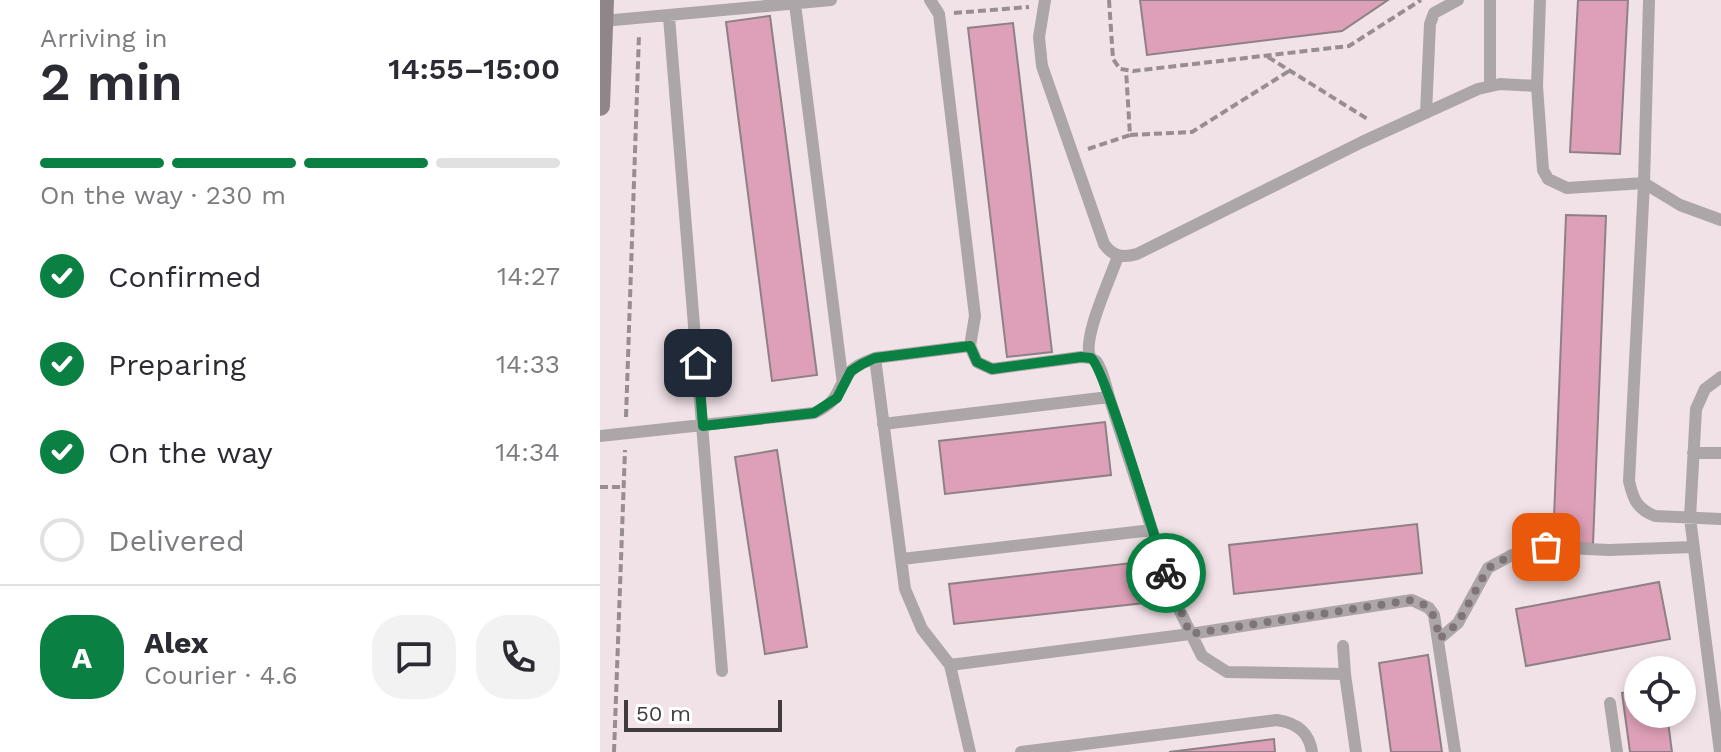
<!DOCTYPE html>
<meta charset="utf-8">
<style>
:root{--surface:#fff;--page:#f2f2f3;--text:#2b2b33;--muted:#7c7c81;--line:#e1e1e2;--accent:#0b8043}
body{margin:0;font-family:"Work Sans",sans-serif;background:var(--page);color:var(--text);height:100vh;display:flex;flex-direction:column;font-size:30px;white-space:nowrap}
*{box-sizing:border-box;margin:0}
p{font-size:26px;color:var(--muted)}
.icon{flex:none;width:44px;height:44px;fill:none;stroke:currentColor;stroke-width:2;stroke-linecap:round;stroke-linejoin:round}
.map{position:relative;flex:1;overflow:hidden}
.sheet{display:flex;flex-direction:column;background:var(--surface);width:600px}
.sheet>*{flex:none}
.tools{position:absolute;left:1024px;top:656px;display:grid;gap:16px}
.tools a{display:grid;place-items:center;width:72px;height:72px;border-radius:50%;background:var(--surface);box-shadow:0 4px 12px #0003;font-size:40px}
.scale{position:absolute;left:24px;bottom:20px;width:158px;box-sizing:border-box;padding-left:8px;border:4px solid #413b3d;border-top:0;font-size:22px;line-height:28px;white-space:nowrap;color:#413b3d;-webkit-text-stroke:6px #fff;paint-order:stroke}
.pin{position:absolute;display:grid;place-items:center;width:68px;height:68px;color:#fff;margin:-34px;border-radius:16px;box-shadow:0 4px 12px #0006}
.courier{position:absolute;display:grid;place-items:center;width:80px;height:80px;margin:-40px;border:6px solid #0b8043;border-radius:50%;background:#fff;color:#222;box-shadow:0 2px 10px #0007}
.overview em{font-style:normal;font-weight:600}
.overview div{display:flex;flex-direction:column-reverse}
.overview{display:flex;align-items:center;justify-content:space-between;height:136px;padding:0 40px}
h1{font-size:52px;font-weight:600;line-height:60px}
.bar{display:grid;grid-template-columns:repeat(4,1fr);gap:12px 8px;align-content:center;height:96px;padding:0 40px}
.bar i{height:10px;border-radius:6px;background:var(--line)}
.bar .current{background:var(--accent)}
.bar p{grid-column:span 4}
.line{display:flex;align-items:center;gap:20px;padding:0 40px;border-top:2px solid var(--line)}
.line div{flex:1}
.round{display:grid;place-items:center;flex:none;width:84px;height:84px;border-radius:32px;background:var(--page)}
ol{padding:0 40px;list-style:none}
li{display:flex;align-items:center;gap:24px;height:88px}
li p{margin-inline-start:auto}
li .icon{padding:8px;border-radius:50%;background:var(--accent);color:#fff;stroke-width:4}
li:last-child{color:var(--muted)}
li i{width:44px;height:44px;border:4px solid var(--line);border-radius:50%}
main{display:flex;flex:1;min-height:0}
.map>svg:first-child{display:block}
.building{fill:#dea0b8;stroke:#8e8186;stroke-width:2}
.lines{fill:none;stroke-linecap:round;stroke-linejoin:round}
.path{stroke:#988d91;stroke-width:4;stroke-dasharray:8 4;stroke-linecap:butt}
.lane{stroke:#aca6a8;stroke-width:12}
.secondary{stroke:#90868a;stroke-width:20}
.done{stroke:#7f7578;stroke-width:8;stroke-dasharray:0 14.4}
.route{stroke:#0b8043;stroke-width:10}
</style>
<main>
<section class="sheet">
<div class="overview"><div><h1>2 min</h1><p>Arriving in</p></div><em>14:55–15:00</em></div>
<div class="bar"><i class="current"></i><i class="current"></i><i class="current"></i><i></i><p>On the way · 230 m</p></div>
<ol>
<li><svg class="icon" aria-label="check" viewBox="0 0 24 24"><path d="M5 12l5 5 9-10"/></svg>Confirmed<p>14:27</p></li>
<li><svg class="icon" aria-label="check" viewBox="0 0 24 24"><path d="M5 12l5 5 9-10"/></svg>Preparing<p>14:33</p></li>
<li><svg class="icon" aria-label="check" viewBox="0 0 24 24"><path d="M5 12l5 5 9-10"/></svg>On the way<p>14:34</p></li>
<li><i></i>Delivered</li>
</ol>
<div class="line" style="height:144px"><b class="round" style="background:var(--accent);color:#fff">A</b><div><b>Alex</b><p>Courier · 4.6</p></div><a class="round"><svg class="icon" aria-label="chat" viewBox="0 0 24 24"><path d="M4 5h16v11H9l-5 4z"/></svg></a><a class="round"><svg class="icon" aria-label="phone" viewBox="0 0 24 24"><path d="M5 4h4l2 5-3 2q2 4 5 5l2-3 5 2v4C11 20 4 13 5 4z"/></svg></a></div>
</section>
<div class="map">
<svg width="1121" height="752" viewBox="0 0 1121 752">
<rect width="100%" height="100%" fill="#f1e2e7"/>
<path class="building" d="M540,0H788L742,31L547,55Z
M978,0H1028L1020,154L970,152Z
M170,16L217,375L172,381L126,22Z
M413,23L452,352L407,357L368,28Z
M966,215L1006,216L993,544L953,543Z
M505,422L511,475L345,494L339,441Z
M177,450L207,647L165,654L135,457Z
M817,524L822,573L634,594L629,545Z
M549,561L553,602L354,624L349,584Z
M1059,582L1070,639L926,666L916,609Z
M828,655L842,752H791L779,663Z
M1038,690V714H1067L1072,752H1030L1022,693Z
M674,739L675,752H569Z"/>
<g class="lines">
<path class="path" d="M509,0L513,59L520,69L533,71L749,46L821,0
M354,13L429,7
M668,57L769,120
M530,135L592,132L689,71
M488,149L530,135L526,70
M26,417L39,34
M0,487H23
M14,752L25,450"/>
<path class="lane" d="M445,0L439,37L442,66L504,244C513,257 523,258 537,254L762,142L878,89L900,84L937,86
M940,0L937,86L943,170L948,179L967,188L1044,183L1080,205L1121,220
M1049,0L1044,183L1029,481C1033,499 1037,509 1055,516L1121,519
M195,4L243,384
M69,17L122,671
M3,21L231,0
M890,86V0
M826,113L830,24L834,13L858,0
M518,256C512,275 480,342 491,358C492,359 494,360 496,361C503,370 506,386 509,397L575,601L602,656L627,672L745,674L756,752
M370,346L377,362L392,369L481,357L491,358
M275,358L305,589L322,629L350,665L370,752
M283,424L509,397
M0,436L214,413C244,399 234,387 252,370C258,364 268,361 275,358L370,346L375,316L339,14L330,0
M1093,453H1121
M302,559L552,530
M839,639L858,623L888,568L912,555L946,547L1009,550L1093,547
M743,646L745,674
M350,665L590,634L812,600L829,608L834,615L855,752
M1010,703L1017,752
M421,752L677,720C697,723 709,732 712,752
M1120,752L1090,518L1096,409L1105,389L1121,377"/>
<path class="secondary" d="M0,106L4,0"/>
</g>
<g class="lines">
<path class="done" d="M566,573L590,634L812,600C834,605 836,620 839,639L858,623L888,568L912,555L946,547"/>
<path class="route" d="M98,363L103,426L214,413L237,398L251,371L262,364L275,358L370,346L377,362L392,369L481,357L491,358C505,368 556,543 566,573"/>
</g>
</svg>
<div class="tools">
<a><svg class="icon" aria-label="locate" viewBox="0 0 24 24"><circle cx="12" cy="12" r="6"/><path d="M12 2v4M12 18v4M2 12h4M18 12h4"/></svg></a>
</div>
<div class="scale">50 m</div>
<div class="pin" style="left:946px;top:547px;background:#ea580c"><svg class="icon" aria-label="bag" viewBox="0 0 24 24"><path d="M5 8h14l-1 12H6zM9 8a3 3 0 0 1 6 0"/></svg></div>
<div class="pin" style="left:98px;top:363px;background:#1f2937"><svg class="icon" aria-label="home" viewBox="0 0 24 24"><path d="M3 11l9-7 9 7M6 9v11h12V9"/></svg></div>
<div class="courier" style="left:566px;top:573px"><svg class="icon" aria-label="bike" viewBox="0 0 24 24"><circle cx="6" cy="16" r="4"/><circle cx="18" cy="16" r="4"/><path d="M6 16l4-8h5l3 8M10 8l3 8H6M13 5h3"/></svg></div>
</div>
</main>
